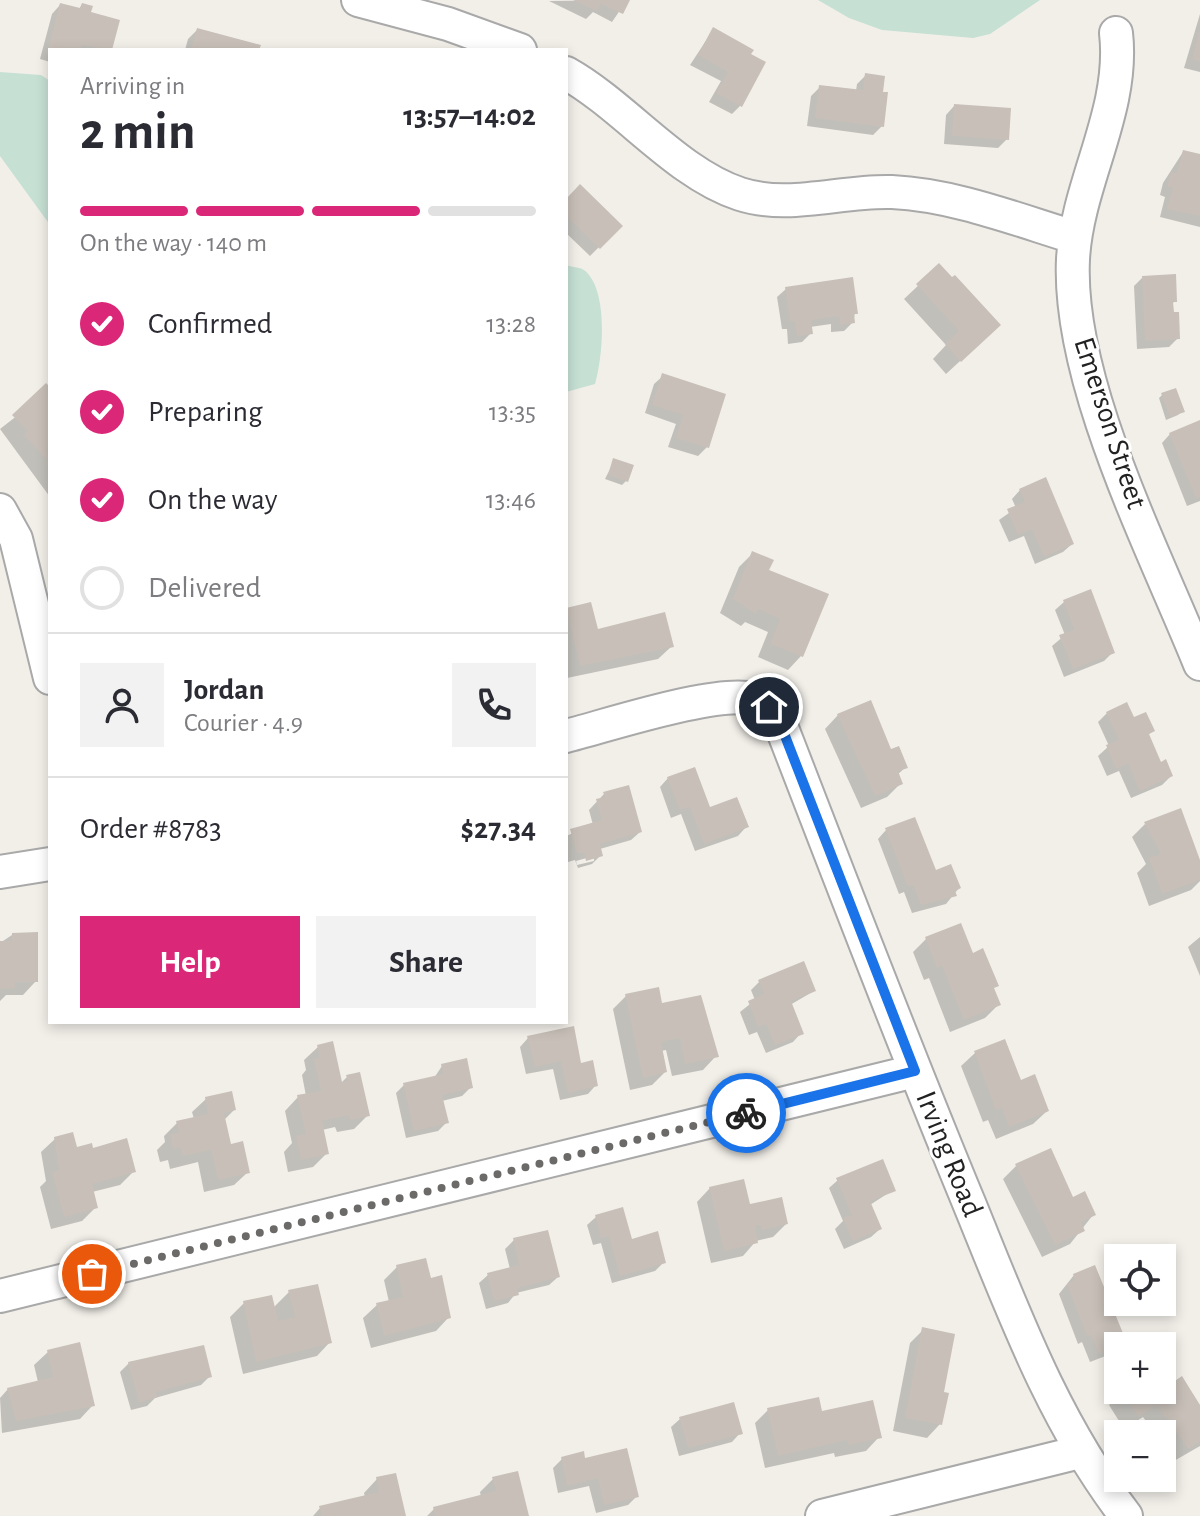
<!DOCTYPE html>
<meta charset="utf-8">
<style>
:root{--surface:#fff;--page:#f2f2f3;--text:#2b2b33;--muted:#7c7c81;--line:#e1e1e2;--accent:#db2777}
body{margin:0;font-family:"Alegreya Sans",sans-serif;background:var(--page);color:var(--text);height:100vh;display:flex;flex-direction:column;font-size:30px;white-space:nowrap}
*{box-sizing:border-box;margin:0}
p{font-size:26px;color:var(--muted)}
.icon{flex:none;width:44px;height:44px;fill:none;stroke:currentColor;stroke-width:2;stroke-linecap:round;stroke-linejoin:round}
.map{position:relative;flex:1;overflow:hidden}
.panel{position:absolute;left:48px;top:48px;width:520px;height:976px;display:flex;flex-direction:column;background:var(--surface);border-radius:0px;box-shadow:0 4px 12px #0003}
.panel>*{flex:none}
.buttons{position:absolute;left:1104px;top:1244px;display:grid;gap:16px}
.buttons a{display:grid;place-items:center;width:72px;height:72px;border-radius:0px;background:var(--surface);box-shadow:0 4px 12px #0003;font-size:40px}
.pin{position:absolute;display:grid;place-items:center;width:68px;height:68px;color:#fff;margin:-34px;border:4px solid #fff;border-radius:50%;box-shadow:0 2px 8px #0007}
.courier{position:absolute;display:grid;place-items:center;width:80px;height:80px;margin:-40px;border:6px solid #1a73e8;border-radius:50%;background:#fff;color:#222;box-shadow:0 2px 10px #0007}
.overview em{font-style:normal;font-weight:700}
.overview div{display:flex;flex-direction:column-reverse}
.overview{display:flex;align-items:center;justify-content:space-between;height:136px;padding:0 32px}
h1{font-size:52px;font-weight:700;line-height:60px}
.bar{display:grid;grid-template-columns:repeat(4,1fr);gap:12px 8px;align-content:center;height:96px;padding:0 32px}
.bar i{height:10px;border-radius:6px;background:var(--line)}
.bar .active{background:var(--accent)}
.bar p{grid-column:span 4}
.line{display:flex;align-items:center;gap:20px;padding:0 32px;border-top:2px solid var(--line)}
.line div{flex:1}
.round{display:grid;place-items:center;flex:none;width:84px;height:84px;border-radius:0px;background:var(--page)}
ol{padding:0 32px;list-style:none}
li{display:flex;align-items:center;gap:24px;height:88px}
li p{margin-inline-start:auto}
li .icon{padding:8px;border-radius:50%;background:var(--accent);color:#fff;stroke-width:4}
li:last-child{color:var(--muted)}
li i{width:44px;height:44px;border:4px solid var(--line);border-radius:50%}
.cta{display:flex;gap:16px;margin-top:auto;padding:16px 32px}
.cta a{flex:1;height:92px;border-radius:0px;background:var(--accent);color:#fff;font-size:32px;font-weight:700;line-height:92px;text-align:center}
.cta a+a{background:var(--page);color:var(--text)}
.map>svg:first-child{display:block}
.wetland{fill:#c6e0d4}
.shadow{fill:#0003;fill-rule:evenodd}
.building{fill:#c7bfb8}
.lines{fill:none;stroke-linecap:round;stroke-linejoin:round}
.street-casing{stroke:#a9a9a9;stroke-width:36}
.street{stroke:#fff;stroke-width:32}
.done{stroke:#6b6a68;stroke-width:8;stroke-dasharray:0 14.4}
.route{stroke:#1a73e8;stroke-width:10}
.labels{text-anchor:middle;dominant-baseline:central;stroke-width:6;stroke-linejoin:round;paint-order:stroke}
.street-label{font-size:30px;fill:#222;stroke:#fff}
</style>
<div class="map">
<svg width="1200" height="1516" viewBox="0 0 1200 1516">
<rect width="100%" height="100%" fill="#f2efe9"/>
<path class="wetland" d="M818,0H1040L990,34L973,38L882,30L849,18Z
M0,72L41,75L50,81V225L0,156Z
M566,265C571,267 580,267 584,270C609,289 603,357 595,384L566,392Z"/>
<path class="shadow" d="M627,0L612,22L593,12L586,19L549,1Z
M60,5L78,10L82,5L88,14L118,21L110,50H50V62L40,59L52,14Z
M1200,14V72L1184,68Z
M197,30L257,50H185L188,39Z
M713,30L740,106L732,114L709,102L721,81L690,65Z
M866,75L882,126L873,135L807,126L811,96L820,87L856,91L857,84Z
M954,106L1007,139L998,148L944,144L946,115Z
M1183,152L1200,156V227L1160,217L1165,197L1160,195L1163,183Z
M566,201L620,226L590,256L566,233Z
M939,266L952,280L985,338L946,374L933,359L946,345L904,299Z
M1142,278L1175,301L1171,305L1178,338L1169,347L1137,349L1134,286Z
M786,289L855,313L853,322L844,331L831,332V324L810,327L811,333L802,342L788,344L787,329H782L777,297Z
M663,376L724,395L707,447L698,456L668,447L676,424L645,413L654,384Z
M50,390V497L0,429Z
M1162,395L1182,411L1178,415L1166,420L1159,398Z
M1200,425V501L1187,506L1162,443L1170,434Z
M614,461L626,481L622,485L605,479Z
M1020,490L1072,544L1063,552L1035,564L1024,536L1009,542L999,520L1016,508L1012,499Z
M753,553L767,571L801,656L788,670L758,657L768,632L745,622L741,626L720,613L739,567Z
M1064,602L1113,652L1104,661L1064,677L1052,646L1065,635L1055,610Z
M567,610L596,631L672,646L658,659L567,678Z
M1107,713L1133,720L1152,731L1147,736L1160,764L1171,776L1162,785L1131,798L1119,771L1107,776L1098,756L1109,746L1098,722Z
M838,715L906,767L897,775L901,783L887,797L861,808L825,729Z
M668,778L709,809L746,827L738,836L695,851L681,814L671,818L660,787Z
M604,794L640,832L631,840L600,849L601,855L592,864L578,868L575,860L568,862L566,836L593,825L589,810ZM594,856V861L577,865L576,861Z
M1145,824L1200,866V881L1191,890L1149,906L1137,873L1146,864L1132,837Z
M886,830L935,873L959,888L946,904L912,913L904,892L899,894L878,839Z
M12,935L36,981L23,995H6L0,1001V943Z
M1200,937V976L1188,947Z
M926,939L972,955L998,1005L985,1018L950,1032L929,978L924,980L913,952Z
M760,981L814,991L790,1005L801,1033L793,1042L766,1053L757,1032L749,1035L740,1012L755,1000L751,990Z
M626,996L660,1005L716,1056L703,1070L672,1076L666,1050L661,1051L665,1072L652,1085L630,1090L613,1009Z
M528,1038L580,1065L596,1085L588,1094L560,1100L553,1069L526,1074L520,1047Z
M318,1047L340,1084L347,1077L368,1115L354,1129L337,1132L335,1127L322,1130L327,1153L313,1167L288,1172L284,1152L292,1143L285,1111L298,1097L306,1096L302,1075L306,1070L304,1060Z
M975,1053L1047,1111L1033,1124L996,1139L988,1120L983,1122L961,1066Z
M442,1066L471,1087L462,1096L442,1101L447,1122L438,1131L406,1138L396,1093L404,1085L434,1078Z
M206,1099L234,1110L224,1120L230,1147L248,1172L234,1185L204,1192L198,1162L170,1169L168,1160L160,1162L157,1150L165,1142L164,1136L177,1123L194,1119L192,1112Z
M55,1139L76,1149L92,1150L134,1171L120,1185L92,1192L96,1207L82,1221L51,1229L40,1187L46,1181L41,1152Z
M1016,1166L1093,1215L1070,1244L1042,1257L1003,1179Z
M838,1180L893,1190L870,1205L880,1229L871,1237L844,1249L835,1229L843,1221L829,1188Z
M710,1188L748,1207L786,1224L773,1237L756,1241L743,1256L711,1263L697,1202Z
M596,1217L630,1241L664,1262L655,1271L612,1283L601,1243L593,1245L587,1225Z
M514,1240L558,1277L549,1285L516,1293L508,1303L486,1309L479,1283L488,1275L510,1269L505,1249Z
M397,1267L429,1280L449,1317L436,1331L371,1348L363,1318L377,1305L389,1302L384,1280Z
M1074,1275L1125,1343L1116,1352L1090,1362L1082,1342L1078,1344L1059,1294Z
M289,1292L330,1342L317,1356L243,1374L230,1317L244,1303L273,1308Z
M923,1330L942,1394L940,1424L927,1438L893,1431L910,1343Z
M48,1352L93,1405L80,1419L2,1433L0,1398L8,1389L38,1382L34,1365Z
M129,1363L210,1376L201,1385L155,1398L147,1406L131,1410L120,1372Z
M1125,1390H1161L1200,1409V1446L1174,1461L1162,1444V1434H1155L1143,1417L1124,1429L1109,1405Z
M768,1410L820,1413L879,1437L866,1451L835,1457L834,1453L765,1468L755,1423Z
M680,1419L740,1433L732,1442L679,1456L671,1427Z
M562,1459L584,1460L637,1496L628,1505L596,1513L589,1486L558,1493L553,1468Z
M377,1479L404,1516H313L320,1508L365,1497L364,1493Z
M493,1479L527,1516H427L434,1509L481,1497L480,1492Z"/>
<path class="building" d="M573,0H630L623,14L601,4L597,11Z
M60,3L80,8L82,3L93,6L91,12L120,20L112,50L82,45L81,50H48Z
M713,27L754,50L751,54L766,62L742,107L716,93L728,72L698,55Z
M197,28L261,45L259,50H191Z
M1199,32H1200V62L1192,59Z
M865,73L885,76L883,92H888L884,127L815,118L819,85L863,90Z
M954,104L1011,108L1009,140L952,136Z
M1183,150L1200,154V216L1167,209L1173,188L1167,187L1171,172L1177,173Z
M580,184L623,226L600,249L566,216V199Z
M939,263L952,277L955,275L1001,325L961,362L945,344L959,331L916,284Z
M1176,274L1177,302H1173L1174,312H1179L1180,339L1145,341L1142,276Z
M853,277L858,314H854L855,323L840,325L839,316L811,320L813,334L797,336L795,321L790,322L785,287Z
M662,373L726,394L709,448L676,438L683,415L652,405Z
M46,383L50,387V470L45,464L48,461L24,435L28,431L12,415Z
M1176,388L1185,412L1170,417L1161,393Z
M1200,420V497L1196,498L1169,433Z
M613,458L634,465L628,482L608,475Z
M1046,477L1074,544L1044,557L1032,529L1018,535L1007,509L1025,502L1019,489Z
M752,551L774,560L769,570L829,594L803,657L770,644L780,619L758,609L756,614L733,599Z
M1091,589L1115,653L1073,669L1059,635L1074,630L1063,600Z
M591,602L598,629L665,612L674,647L580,666L566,608Z
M871,700L891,749L899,746L908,768L898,771L903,784L875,796L837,714Z
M1127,702L1134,717L1146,712L1155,731L1149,734L1161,762L1166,759L1173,776L1140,791L1128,763L1116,769L1106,745L1119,740L1106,712Z
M695,767L710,807L737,797L749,827L704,844L690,807L680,810L667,777Z
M629,785L642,832L600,844L603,856L586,861L584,852L577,854L570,829L602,820L596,799L605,797L603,792Z
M1181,808L1200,860V880L1162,894L1149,858L1161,854L1144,822Z
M915,817L936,870L951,864L961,888L955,891L957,896L921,905L913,885L908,887L885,828Z
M961,923L973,953L983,948L999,986L994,988L1001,1005L964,1020L942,966L937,968L925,937Z
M38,932V982H15V988L0,989V941H12V933Z
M804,961L816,991L791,1001L804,1034L775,1045L766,1024L758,1027L748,1001L764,994L758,980Z
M659,987L662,1003L701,995L719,1057L685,1064L680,1038L661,1042L667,1072L643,1078L625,994Z
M574,1026L581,1063L593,1060L598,1086L568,1093L561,1061L535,1067L527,1036Z
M1005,1039L1021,1080L1035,1074L1049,1111L1009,1127L1002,1108L996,1110L974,1051Z
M333,1041L342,1082L348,1081L346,1075L360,1072L370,1116L350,1120L349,1115L322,1121L329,1154L301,1160L296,1136L306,1134L297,1095L321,1091L314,1059L320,1058L317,1045Z
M467,1058L473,1088L442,1095L449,1123L414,1131L403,1083L443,1074L441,1064Z
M232,1091L236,1110L224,1113L231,1144L243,1141L250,1173L218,1180L211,1150L183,1156L181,1148L173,1149L170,1135L179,1132L176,1121L208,1114L205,1097Z
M73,1132L77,1147L92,1143L93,1148L127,1138L136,1172L92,1184L98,1208L64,1217L52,1172L59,1170L54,1137Z
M1051,1148L1073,1197L1085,1191L1096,1215L1081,1222L1085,1231L1055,1245L1015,1164Z
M883,1159L896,1191L870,1201L882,1229L853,1241L843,1218L852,1215L836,1178Z
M744,1179L750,1204L782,1197L788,1224L762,1230L761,1225L755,1226L758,1243L724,1251L709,1187Z
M623,1207L632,1239L658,1231L666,1263L620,1276L609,1236L601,1238L595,1215Z
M548,1230L560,1277L517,1288L519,1295L494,1301L487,1273L519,1265L513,1238Z
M426,1258L431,1278L442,1275L451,1318L384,1336L376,1303L403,1297L396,1265Z
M1095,1265L1127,1343L1099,1354L1091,1335L1087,1336L1067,1284L1075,1280L1073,1274Z
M318,1284L332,1343L256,1362L243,1301L272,1295L278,1321L295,1317L288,1290Z
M922,1327L955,1334L944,1392L949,1393L942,1425L905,1418Z
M80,1342L95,1406L16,1421L7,1388L53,1377L47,1350Z
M204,1345L212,1377L156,1392L158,1397L139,1403L128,1362Z
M1182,1376L1200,1405V1442L1188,1449L1157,1405L1138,1417L1121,1390H1162Z
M819,1397L822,1411L873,1400L882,1438L848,1445L847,1440L778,1456L767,1408Z
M734,1402L743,1434L688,1448L679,1417Z
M627,1448L639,1497L604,1505L598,1478L567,1486L561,1457L584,1451L585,1458Z
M518,1471L529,1516H435L433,1507L496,1491L492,1477Z
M396,1473L406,1516H322L319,1506L379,1492L376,1477Z"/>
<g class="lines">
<defs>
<path id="street" d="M358,0L448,24L520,50
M1116,33C1125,111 1077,183 1073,259C1067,382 1154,550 1200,664
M566,73C625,106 676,173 740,194C789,210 842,190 892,192C954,195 1015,219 1074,237
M0,510L16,539L50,678
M566,736C606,726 718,689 753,699C766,703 772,712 780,723C842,883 903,1044 969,1203C1014,1313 1053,1421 1126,1516
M0,872L50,864
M0,1296L915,1071
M822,1516L1080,1452"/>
</defs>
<use href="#street" class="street-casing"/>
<use href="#street" class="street"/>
</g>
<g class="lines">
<path class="done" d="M92,1274L746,1113"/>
<path class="route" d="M746,1113L915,1071L780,723L769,707"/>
</g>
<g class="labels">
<g class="street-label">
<text transform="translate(1110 423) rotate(72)">Emerson Street</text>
<text transform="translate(949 1154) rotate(68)">Irving Road</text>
</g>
</g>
</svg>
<div class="buttons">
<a><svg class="icon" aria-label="locate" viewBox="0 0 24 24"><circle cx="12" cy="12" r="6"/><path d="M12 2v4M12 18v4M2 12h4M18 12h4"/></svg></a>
<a>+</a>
<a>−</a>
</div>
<div class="pin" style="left:92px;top:1274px;background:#ea580c"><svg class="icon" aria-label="bag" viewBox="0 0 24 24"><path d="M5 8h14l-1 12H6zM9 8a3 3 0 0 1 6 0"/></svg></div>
<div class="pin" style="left:769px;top:707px;background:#1f2937"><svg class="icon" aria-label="home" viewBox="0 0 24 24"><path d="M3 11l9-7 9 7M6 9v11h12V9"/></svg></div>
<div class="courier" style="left:746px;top:1113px"><svg class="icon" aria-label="bike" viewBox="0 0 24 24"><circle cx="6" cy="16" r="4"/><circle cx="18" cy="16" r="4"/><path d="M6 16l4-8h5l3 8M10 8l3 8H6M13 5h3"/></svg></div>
<section class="panel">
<div class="overview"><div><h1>2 min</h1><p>Arriving in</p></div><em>13:57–14:02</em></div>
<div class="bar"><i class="active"></i><i class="active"></i><i class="active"></i><i></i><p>On the way · 140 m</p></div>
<ol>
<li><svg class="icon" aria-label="check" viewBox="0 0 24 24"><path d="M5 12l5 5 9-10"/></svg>Confirmed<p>13:28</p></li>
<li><svg class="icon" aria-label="check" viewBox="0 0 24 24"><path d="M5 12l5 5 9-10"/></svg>Preparing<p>13:35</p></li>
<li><svg class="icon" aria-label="check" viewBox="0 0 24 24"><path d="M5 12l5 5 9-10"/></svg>On the way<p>13:46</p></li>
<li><i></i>Delivered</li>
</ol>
<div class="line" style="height:144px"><a class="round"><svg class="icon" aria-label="person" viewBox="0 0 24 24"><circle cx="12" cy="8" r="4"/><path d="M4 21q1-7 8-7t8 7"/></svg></a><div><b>Jordan</b><p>Courier · 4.9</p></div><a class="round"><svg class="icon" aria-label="phone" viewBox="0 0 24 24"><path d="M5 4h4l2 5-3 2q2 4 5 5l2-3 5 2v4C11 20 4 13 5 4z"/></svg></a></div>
<div class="line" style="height:104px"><div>Order #8783</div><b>$27.34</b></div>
<div class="cta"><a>Help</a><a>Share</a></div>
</section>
</div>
